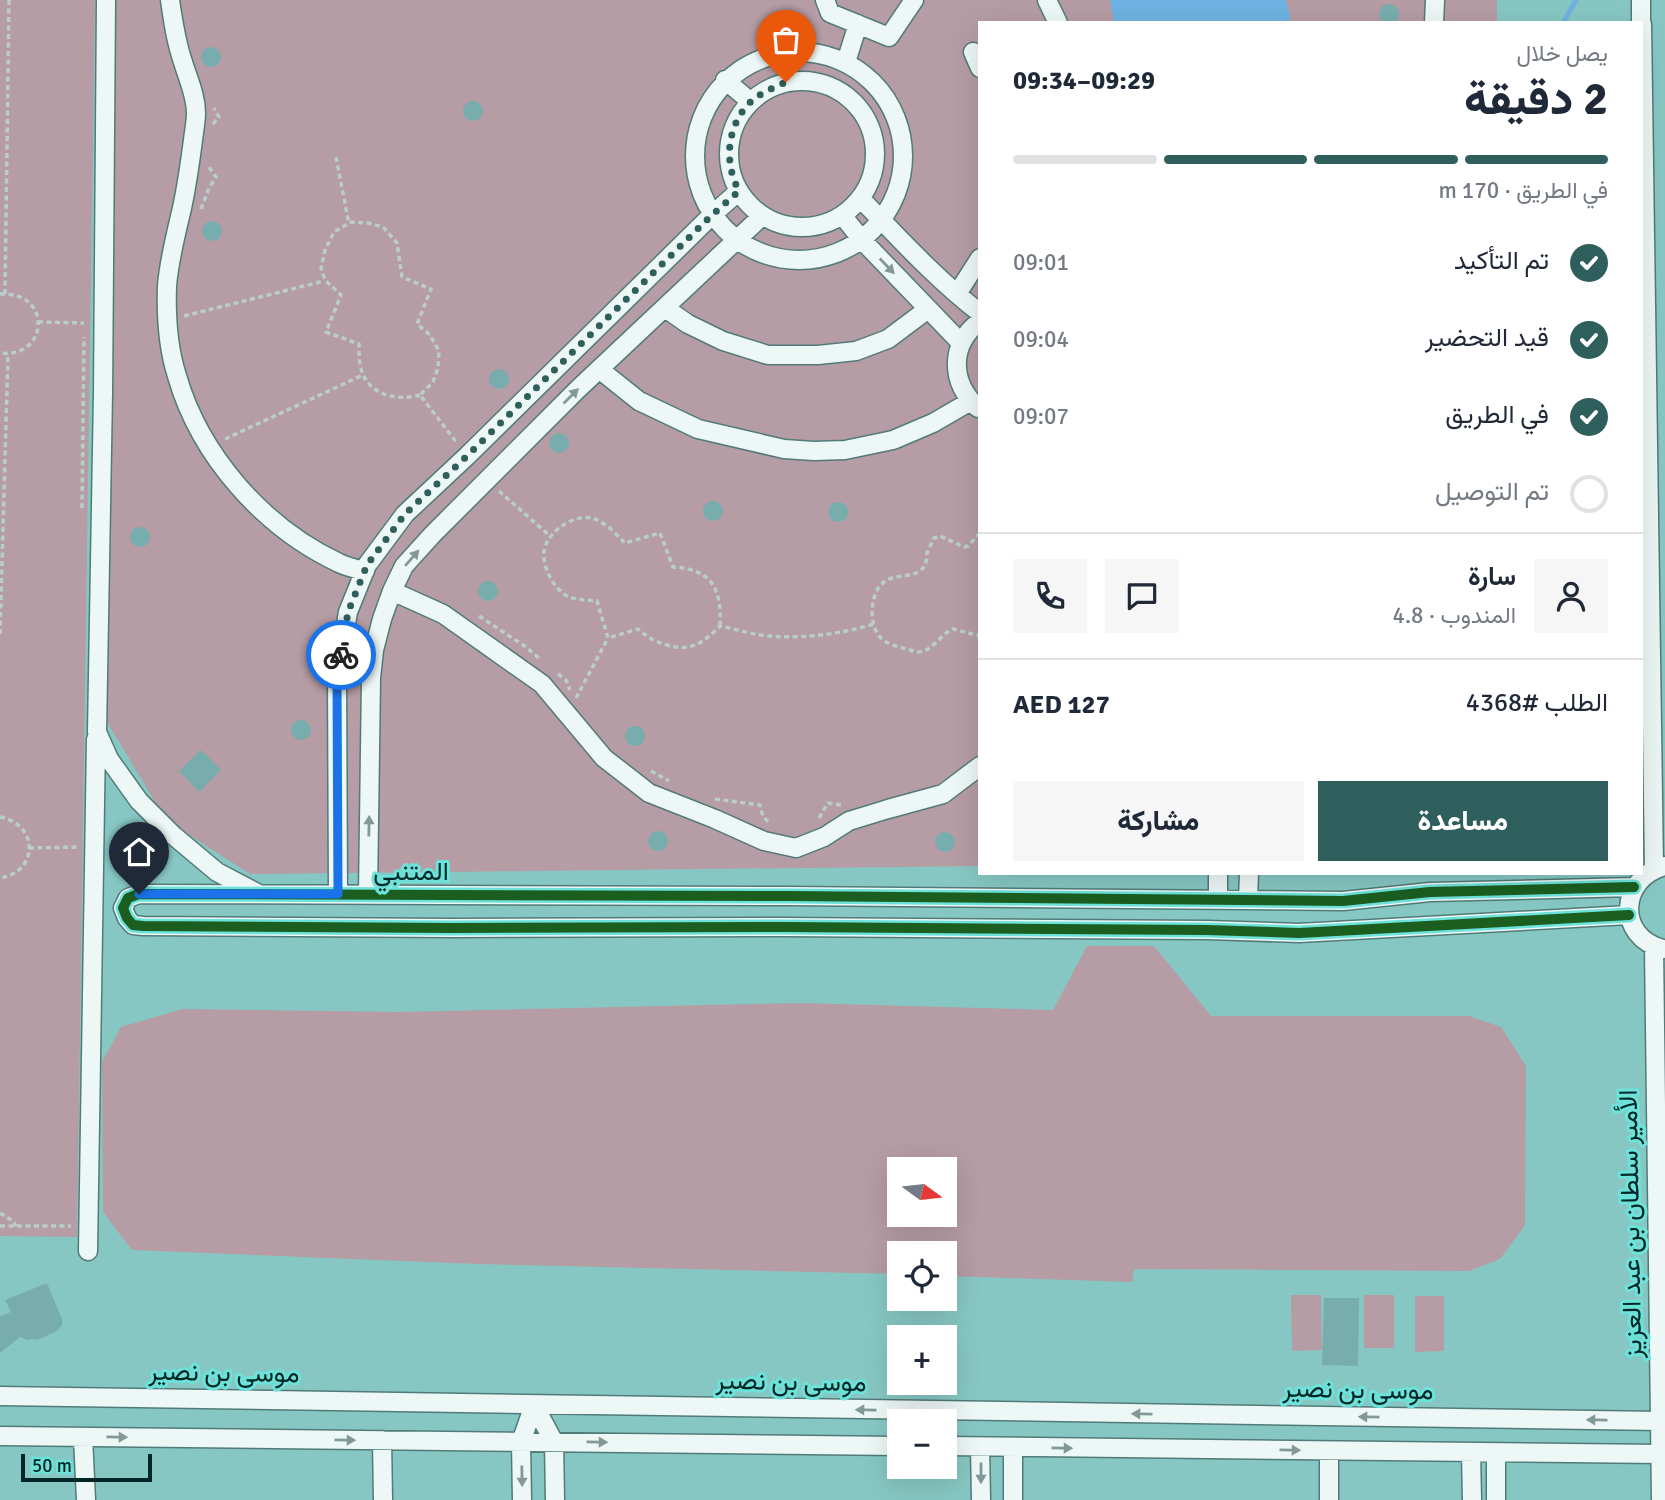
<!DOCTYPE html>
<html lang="ar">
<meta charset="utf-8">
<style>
:root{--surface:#fff;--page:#f6f6f7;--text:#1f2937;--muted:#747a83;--line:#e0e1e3;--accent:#2f5f5c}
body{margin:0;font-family:Signika,Vazirmatn,sans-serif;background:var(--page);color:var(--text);direction:rtl;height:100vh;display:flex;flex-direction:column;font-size:26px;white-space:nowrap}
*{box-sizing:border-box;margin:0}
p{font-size:23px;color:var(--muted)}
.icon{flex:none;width:38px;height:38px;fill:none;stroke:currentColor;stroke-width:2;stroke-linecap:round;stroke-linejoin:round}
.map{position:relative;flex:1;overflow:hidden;direction:ltr}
.side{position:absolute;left:978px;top:21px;width:665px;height:854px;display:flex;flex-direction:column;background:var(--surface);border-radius:0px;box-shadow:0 7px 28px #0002;direction:rtl}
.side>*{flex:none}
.needle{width:46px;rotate:105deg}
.buttons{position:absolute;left:887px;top:1157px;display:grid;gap:14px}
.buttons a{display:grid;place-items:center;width:70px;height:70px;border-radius:0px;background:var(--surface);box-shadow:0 7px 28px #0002;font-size:35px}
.scale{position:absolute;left:21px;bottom:18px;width:131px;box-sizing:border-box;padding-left:7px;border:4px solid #002725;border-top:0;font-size:19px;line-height:24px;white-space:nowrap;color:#002725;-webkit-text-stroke:5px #6ce2da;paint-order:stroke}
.pin{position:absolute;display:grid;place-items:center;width:60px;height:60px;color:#fff;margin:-72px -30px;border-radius:50% 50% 50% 0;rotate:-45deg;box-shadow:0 0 7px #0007}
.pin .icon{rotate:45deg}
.courier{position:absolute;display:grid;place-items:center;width:70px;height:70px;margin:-35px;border:5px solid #1a73e8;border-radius:50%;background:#fff;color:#222;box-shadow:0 2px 9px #0007}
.head em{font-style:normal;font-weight:800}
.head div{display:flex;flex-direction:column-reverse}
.head{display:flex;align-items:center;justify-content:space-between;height:119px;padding:0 35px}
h1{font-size:46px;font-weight:800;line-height:52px}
.bar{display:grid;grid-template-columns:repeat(4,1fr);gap:10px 7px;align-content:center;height:84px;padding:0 35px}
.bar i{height:9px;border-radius:5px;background:var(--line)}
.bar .on{background:var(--accent)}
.bar p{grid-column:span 4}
.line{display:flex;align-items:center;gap:18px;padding:0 35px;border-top:2px solid var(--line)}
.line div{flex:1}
.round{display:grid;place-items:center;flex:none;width:74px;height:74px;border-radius:0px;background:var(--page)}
ol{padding:0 35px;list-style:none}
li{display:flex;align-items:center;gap:21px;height:77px}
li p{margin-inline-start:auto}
li .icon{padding:7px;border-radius:50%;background:var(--accent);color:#fff;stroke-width:4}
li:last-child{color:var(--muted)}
li i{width:38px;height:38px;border:4px solid var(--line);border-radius:50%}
.primary-button{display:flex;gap:14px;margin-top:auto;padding:14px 35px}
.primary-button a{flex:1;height:80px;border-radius:0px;background:var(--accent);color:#fff;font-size:28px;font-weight:800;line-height:80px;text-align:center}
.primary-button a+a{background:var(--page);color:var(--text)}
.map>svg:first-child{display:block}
.green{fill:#b69ca4;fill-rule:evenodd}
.water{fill:#6eb3e2}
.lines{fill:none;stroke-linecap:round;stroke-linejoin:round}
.stream{stroke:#6eb3e2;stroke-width:5}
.building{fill:#78adae}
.minor-casing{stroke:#517b78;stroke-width:21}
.path{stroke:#b9cecc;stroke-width:3.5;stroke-dasharray:5 3.5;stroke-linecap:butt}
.minor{stroke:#edf7f6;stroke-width:18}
.cycleway-casing{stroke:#6ce2da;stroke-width:15}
.cycleway{stroke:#1b5e20;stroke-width:10}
.oneway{fill:#829998}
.done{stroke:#2f5f5c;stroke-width:7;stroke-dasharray:0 12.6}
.route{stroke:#1a73e8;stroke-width:9}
.labels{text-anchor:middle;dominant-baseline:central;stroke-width:6;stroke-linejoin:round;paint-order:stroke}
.street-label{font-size:26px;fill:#002725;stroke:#6ce2da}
</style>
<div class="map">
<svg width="1665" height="1500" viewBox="0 0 1665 1500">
<rect width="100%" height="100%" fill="#87c7c3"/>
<path class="green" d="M0,0H95L77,1237L0,1236Z
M115,0H1497V23H980V866L250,874L166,820L107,722Z
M1087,946H1154L1211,1016H1469L1501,1027L1526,1066L1525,1225L1500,1259L1469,1271L1134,1269L1132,1282L945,1276V1253H900L899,1274L479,1264L132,1250L103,1212L102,1062L121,1027L183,1009L397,1012L801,1003L1053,1010ZM945,1169V1214H900V1169Z
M1291,1295H1321L1322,1350L1292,1351Z
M1364,1295H1394V1348H1364Z
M1415,1296H1444V1351L1415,1352Z"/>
<path class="water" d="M1110,0H1286L1290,16V23H1114Z"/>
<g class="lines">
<path class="stream" d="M1563,23L1576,0"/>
</g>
<path class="building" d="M1379 14a10 10 0 1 1 20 0a10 10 0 1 1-20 0Z
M201 57a10 10 0 1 1 20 0a10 10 0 1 1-20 0Z
M463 111a10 10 0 1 1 20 0a10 10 0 1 1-20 0Z
M202 231a10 10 0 1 1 20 0a10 10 0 1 1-20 0Z
M489 379a10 10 0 1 1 20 0a10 10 0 1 1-20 0Z
M549 443a10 10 0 1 1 20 0a10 10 0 1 1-20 0Z
M703 511a10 10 0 1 1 20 0a10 10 0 1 1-20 0Z
M828 512a10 10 0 1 1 20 0a10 10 0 1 1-20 0Z
M130 537a10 10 0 1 1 20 0a10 10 0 1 1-20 0Z
M478 591a10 10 0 1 1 20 0a10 10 0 1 1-20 0Z
M291 730a10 10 0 1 1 20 0a10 10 0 1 1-20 0Z
M625 736a10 10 0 1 1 20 0a10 10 0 1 1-20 0Z
M201,750L221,770L199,792L179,771Z
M648 841a10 10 0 1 1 20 0a10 10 0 1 1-20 0Z
M935 842a10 10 0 1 1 20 0a10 10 0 1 1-20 0Z
M47,1283L62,1319V1325L57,1331L37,1340L34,1339L27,1340L20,1337L0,1353V1316L11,1312L5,1300Z
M1324,1298H1359L1358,1366L1322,1365Z"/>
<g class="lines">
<defs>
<path id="minor" d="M106,0L103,393L97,732L109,759L139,801L174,836L217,872L257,893
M170,0C173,21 176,42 183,62C188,79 196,95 196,113C196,122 194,131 193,140C190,163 187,185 182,208C176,234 169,260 167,286C166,315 168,348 177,376C200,456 264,528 339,563C347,567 356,569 365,571
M825,0L830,13L889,37L914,0
M1047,0L1058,23
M1641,0V23
M1434,23L1435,0
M1642,24L1654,868
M695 156a104 104 0 1 1 208 0a104 104 0 1 1-208 0Z
M973,52L980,68
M846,62L858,24
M725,80L751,102
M729 154a73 73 0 1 1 146 0a73 73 0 1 1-146 0Z
M860,198C898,237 936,279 980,313
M842,215L862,240L961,343
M957,294L980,258
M665,308L688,324L723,341L768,355H818L856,351L888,339L928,309
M599,369L639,401L698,429L784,449L814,451L845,450L893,440L933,423L971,401
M978,408C950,382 949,345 980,321
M392,591L443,614L542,684L604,758L649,793L715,819L764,841L796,848L824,837L849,821L888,809L943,794L980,766
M338,894L337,677L348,612L367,565L405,514L467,456L712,215L739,191
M368,894L371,678L374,650L382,619L392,591L404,566L433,534L578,389L762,216
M1218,900V873
M1248,900L1249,873
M1629,915L1299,933L1207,930L785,927L452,928L143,926L133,925L127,918L123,908L128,898L139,894L788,896L1343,901L1430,892L1634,887
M1654,947L1661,1500
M1663,949C1616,937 1619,878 1665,866
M88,1251L96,739
M0,1396L1660,1421L1665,1423
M534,1405L554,1442L555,1500
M0,1436L900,1446
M83,1437L86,1500
M382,1440L383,1500
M945,1446L1660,1454L1665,1451
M980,1447L981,1500
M1013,1447V1500
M1329,1451V1500
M1471,1452L1472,1500
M1496,1454V1500
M522,1500L521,1442L534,1405"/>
</defs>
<use href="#minor" class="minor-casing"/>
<path class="path" d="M213,124L219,117L214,108
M336,157L349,224
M201,209L209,188L216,177L208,166
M0,294C53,291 49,359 0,353
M5,294L9,0
M184,316L324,281
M38,322L84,323
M420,395C398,401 371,396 362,372C359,363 359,354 359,344L326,332L341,295L325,280L321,268L325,250L334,232L351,222L368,223L383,227L397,243L402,277L431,289L417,324L430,335L439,351L438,368L433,382L420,395L457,443
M225,439L363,375
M499,491L550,536
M82,508L84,337
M980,533L968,546L964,547L940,536L934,538C932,543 929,548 927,553C926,559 927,564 923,568C913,580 891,571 879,587C870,600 869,626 881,638C888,645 898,646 906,649C908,649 915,652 917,652C933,652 940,634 953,629L980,636
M479,616L526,647L541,660
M720,626C722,589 712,569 673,567L660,533L625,543C617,535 607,524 595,519C576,512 547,531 544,551C542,567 554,590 569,597C577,600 588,600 597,601L608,638L638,629C647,637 655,642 667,645C692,652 703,643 720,626C736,629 753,635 769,636C804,639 841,634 874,624
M0,634L8,354
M558,674L566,680L570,690
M576,698L608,638
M651,771L669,781
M715,799L760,805C761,813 764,819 771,824
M0,817C39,824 39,872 0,878
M819,818L828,803L841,805
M29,848L78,847
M0,1213L13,1221L16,1226
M0,1226H71"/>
<use href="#minor" class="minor"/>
<defs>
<path id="cycleway" d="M1629,915L1299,933L1207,930L785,927L452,928L143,926L133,925L127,918L123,908L128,898L139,894L788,896L1343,901L1430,892L1634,887"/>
</defs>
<use href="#cycleway" class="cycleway-casing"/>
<use href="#cycleway" class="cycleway"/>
</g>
<defs><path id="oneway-solid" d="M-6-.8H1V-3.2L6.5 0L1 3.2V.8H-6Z" transform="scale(1.75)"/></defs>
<g class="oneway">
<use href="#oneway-solid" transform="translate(887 266) rotate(46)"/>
<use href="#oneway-solid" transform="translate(571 396) rotate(-45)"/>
<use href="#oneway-solid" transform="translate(412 558) rotate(-49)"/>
<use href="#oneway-solid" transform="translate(369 826) rotate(-89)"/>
<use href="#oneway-solid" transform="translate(866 1410) rotate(-179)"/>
<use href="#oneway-solid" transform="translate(1142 1414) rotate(-179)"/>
<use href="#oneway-solid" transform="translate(1369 1417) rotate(-179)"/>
<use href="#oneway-solid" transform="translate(1597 1420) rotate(-179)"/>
<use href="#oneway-solid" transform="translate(117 1437) rotate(1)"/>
<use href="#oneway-solid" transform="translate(345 1440) rotate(1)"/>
<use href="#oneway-solid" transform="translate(597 1442) rotate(1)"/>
<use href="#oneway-solid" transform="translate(1062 1448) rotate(1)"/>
<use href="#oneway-solid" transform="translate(1290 1450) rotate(1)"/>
<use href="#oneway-solid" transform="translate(981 1473) rotate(90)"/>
<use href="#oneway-solid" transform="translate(522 1476) rotate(89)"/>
</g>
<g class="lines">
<path class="done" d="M341,655L348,612L367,565L405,514L467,456L712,215L739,191C725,165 726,132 745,108C755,95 771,89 786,82"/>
<path class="route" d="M139,894H338L337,677L341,655"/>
</g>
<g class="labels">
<g class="street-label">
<text x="411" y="872">المتنبي</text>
<text transform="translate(1631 1224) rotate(-91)">الأمير سلطان بن عبد العزيز</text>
<text transform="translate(224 1373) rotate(1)">موسى بن نصير</text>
<text transform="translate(791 1382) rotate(1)">موسى بن نصير</text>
<text transform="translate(1358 1390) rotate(1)">موسى بن نصير</text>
</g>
</g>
</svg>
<div class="buttons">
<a><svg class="needle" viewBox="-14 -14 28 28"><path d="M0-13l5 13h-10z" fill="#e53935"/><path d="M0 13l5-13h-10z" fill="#747a83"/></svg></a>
<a><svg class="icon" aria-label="locate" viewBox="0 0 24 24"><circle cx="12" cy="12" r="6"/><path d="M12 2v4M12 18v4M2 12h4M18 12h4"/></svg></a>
<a>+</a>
<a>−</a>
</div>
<div class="scale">50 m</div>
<div class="pin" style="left:786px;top:82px;background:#ea580c"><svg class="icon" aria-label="bag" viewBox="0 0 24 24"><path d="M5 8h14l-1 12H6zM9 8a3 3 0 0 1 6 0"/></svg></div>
<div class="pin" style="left:139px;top:894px;background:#1f2937"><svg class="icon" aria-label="home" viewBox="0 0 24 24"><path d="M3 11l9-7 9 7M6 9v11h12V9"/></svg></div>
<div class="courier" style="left:341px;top:655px"><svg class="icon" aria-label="bike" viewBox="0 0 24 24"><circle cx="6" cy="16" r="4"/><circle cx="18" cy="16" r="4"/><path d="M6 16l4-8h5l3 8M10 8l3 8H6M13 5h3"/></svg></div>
<section class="side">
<div class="head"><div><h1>2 دقيقة</h1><p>يصل خلال</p></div><em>09:29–09:34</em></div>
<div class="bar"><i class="on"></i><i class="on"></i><i class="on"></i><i></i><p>في الطريق · 170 m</p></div>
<ol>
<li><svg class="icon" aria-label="check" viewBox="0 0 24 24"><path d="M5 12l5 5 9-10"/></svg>تم التأكيد<p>09:01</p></li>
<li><svg class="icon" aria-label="check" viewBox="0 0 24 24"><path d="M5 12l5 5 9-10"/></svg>قيد التحضير<p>09:04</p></li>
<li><svg class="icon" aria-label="check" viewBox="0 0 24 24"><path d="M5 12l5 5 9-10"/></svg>في الطريق<p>09:07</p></li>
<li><i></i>تم التوصيل</li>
</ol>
<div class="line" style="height:126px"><a class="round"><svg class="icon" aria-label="person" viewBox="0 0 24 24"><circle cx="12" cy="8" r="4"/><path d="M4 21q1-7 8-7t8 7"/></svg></a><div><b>سارة</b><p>المندوب · 4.8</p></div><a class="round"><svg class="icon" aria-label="chat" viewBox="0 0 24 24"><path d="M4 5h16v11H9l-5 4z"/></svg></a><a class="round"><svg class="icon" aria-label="phone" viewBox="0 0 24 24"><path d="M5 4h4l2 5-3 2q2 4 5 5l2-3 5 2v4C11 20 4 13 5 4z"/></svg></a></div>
<div class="line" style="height:91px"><div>الطلب #4368</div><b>AED 127</b></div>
<div class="primary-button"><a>مساعدة</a><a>مشاركة</a></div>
</section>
</div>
